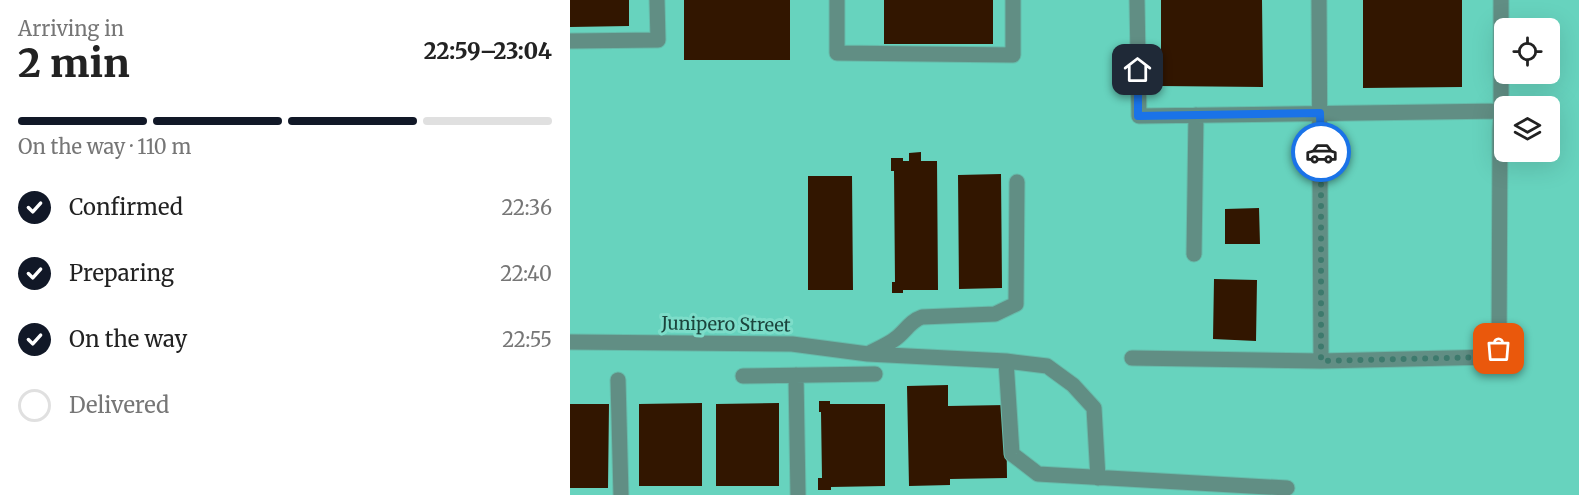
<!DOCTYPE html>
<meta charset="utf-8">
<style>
:root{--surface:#fff;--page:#f6f6f6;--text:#222;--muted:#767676;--line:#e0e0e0;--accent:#111827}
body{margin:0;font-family:Merriweather,serif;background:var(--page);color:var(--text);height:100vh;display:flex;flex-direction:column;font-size:22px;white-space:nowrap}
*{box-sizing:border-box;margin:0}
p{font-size:20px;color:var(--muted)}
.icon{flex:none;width:33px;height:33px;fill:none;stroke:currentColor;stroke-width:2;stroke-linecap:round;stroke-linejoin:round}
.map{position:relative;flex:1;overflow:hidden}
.sheet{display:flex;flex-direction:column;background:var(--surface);width:570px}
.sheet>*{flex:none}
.buttons{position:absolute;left:924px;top:18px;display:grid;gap:12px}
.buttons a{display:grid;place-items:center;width:66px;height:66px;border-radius:9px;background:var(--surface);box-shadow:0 6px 24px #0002;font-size:30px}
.pin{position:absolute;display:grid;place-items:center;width:51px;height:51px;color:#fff;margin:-26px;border-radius:12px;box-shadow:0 3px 9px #0006}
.courier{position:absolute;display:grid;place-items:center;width:60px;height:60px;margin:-30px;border:4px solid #1a73e8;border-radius:50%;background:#fff;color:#222;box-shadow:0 2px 8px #0007}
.summary em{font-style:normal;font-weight:800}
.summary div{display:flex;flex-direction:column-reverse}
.summary{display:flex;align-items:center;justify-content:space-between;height:102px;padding:0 18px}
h1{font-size:39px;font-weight:800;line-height:45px}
.bar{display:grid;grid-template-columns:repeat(4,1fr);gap:9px 6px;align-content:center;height:72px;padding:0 18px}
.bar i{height:8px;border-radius:4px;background:var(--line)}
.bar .selected{background:var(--accent)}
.bar p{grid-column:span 4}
ol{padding:0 18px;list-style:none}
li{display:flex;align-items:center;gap:18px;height:66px}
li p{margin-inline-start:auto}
li .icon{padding:6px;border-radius:50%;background:var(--accent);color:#fff;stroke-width:4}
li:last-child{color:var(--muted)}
li i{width:33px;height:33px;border:3px solid var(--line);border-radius:50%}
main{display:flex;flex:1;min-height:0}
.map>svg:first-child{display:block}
.built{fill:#67d3be;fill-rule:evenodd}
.building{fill:#321600}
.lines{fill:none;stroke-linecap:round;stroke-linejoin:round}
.minor-casing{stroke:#67bbaa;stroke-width:17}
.minor{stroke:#618e84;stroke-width:15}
.done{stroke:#3d7a6d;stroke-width:6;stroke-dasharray:0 10.8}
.route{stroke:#1a73e8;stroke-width:8}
.labels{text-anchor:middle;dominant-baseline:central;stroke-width:6;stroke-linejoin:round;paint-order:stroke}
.street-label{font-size:18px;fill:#1b443c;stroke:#7dddc9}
</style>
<main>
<section class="sheet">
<div class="summary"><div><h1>2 min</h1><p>Arriving in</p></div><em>22:59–23:04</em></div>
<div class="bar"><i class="selected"></i><i class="selected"></i><i class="selected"></i><i></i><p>On the way · 110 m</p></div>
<ol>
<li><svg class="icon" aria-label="check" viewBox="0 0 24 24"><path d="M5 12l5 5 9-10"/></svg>Confirmed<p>22:36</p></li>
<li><svg class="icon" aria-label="check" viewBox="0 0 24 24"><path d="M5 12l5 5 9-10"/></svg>Preparing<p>22:40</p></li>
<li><svg class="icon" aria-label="check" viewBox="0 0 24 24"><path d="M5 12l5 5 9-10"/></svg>On the way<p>22:55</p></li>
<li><i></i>Delivered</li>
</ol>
</section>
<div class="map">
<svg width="1009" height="495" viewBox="0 0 1009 495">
<rect width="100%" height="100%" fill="#7dddc9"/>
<path class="built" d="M0,0H1009V495H0ZM934,28H980V74H934ZM934,106H980V152H934Z"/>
<path class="building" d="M0,0H59V26L0,27Z
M114,0H220V60H114Z
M314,0H423V44H314Z
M591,0H692L693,87L591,86Z
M793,0H892V87L793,88Z
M351,152V161H367L368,290H333V293H322V282H325L324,171H321V158H333V161H339V153Z
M431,174L432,288L389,289L388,175Z
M238,176H282L283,290H238Z
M689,208L690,244H655V209Z
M644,279L687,280L686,341L643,339Z
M378,385V406L436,405L437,478L380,479V485L339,486L337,386Z
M249,401H260V404H315V486L261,487V490H248V478H252L251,412H249Z
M132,403V486H69V404Z
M209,403V486H146V404Z
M0,404H39L38,488H0Z"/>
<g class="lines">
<defs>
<path id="minor" d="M267,0V53L443,55V0
M567,0L569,116L931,111V0
M749,0L751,361
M0,41L88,40L87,0
M624,254L626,115
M0,342L222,344L298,354L436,361L477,366L503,385L524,408L528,478
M298,354C307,349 317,345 325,339C335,332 340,321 352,317L425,314L446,304L447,182
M562,358L751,361L923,357L929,349L930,131L931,111
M436,361L442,454L468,474L717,488
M226,375L228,495
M173,376L305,374
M48,380L51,495"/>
</defs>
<use href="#minor" class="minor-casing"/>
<use href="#minor" class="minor"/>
</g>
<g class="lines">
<path class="done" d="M751,152V361L923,357L929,349"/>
<path class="route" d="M568,70V116L750,113L751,152"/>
</g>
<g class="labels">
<g class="street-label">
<text transform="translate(156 324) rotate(1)">Junipero Street</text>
</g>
</g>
</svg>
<div class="buttons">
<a><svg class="icon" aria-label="locate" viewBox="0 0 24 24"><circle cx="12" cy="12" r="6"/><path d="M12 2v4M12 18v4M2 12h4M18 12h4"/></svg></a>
<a><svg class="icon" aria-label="layers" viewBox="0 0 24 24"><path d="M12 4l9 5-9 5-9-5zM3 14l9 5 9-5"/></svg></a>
</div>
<div class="pin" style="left:929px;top:349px;background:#ea580c"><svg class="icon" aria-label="bag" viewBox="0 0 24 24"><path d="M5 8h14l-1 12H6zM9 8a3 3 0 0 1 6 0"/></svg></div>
<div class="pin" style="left:568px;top:70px;background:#1f2937"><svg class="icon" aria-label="home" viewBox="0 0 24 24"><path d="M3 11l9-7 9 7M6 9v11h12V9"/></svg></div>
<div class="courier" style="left:751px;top:152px"><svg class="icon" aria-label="car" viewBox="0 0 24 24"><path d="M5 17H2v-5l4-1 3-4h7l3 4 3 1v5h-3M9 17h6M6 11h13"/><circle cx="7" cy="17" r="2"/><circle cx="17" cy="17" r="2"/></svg></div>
</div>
</main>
